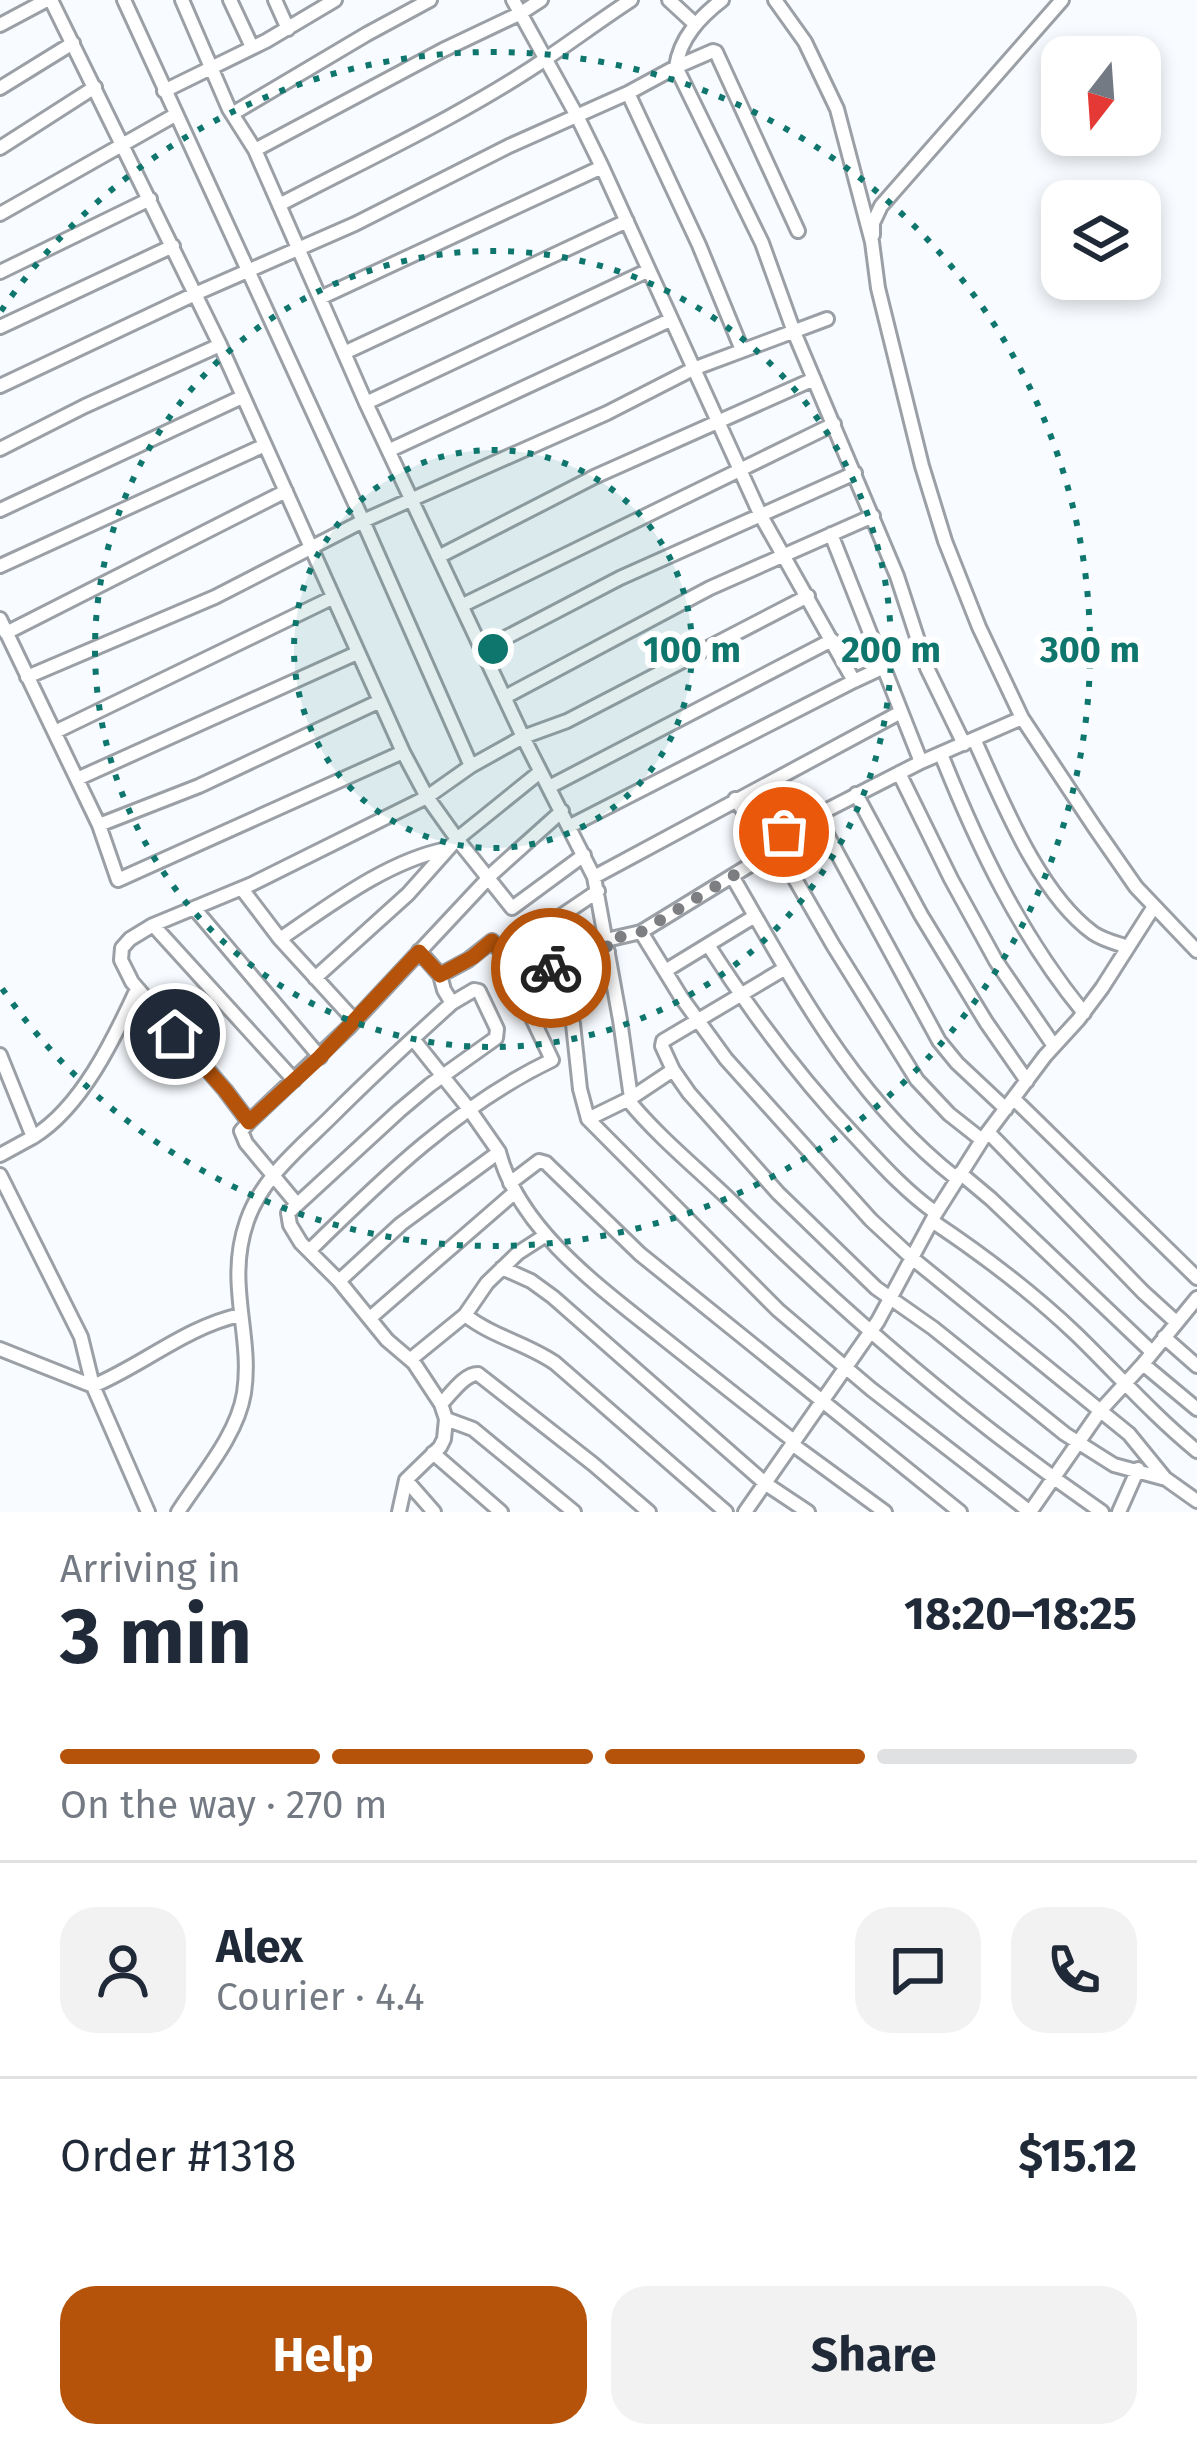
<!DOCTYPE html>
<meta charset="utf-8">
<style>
:root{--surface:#fff;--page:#f2f2f3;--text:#1f2937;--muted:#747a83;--line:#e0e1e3;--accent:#b45309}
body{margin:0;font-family:"Fira Sans",sans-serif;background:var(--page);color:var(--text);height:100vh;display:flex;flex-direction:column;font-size:45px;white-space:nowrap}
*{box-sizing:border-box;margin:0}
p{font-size:39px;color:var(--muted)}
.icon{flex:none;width:66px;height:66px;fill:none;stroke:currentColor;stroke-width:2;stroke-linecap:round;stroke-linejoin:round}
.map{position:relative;height:1512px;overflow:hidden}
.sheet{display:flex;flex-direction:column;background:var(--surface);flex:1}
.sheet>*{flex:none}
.needle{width:78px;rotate:197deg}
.fabs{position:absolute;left:1041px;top:36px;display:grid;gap:24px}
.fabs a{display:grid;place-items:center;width:120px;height:120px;border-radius:24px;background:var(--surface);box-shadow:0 6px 18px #0003;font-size:60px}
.pin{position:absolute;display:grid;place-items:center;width:102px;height:102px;color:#fff;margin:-51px;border:6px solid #fff;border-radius:50%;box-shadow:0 3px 12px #0007}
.courier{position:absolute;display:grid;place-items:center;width:120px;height:120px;margin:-60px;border:9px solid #b45309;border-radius:50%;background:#fff;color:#222;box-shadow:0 3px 15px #0007}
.overview em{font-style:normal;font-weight:700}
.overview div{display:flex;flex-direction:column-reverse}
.overview{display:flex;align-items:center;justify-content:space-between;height:204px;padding:0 60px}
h1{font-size:78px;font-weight:700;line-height:90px}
.bar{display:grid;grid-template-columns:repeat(4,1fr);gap:18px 12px;align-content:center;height:144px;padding:0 60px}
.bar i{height:15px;border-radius:9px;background:var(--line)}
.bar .selected{background:var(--accent)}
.bar p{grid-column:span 4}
.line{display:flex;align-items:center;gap:30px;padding:0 60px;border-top:3px solid var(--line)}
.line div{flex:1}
.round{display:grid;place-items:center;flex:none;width:126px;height:126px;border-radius:36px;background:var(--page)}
.cta{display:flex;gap:24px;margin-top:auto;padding:24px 60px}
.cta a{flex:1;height:138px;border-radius:36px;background:var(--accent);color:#fff;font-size:48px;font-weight:700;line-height:138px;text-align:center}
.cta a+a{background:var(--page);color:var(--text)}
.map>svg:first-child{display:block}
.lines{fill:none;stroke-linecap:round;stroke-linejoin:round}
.minor-casing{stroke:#9ba0a6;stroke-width:18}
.minor{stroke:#fff;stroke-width:12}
.done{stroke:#7c7e81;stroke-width:12;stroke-dasharray:0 21.6}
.route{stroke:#b45309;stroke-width:15}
.ring{fill:none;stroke:#0f766e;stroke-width:6;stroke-dasharray:6 12}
.centre{fill:#0f766e;stroke:#fff;stroke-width:6}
.ring-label{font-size:36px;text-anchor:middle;font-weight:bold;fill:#0f766e;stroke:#fff;stroke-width:12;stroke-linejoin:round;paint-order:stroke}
</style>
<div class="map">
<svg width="1197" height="1512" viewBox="0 0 1197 1512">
<rect width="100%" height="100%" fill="#f8fbff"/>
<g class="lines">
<defs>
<path id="minor" d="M51,0L220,345L403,752L427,797L457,839L512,908L584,855
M124,0L363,521L471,766
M182,0L229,109L255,150L366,403L523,737L594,877L620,1020L631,1098
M230,0L252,47
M275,0L288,29
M513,0L577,116L602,167L761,516L854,681L570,826
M669,0L695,24
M722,0C700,17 680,38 676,67L762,243L794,332L897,576L927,668L964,744
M775,0L805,42L837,109L872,242L878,288L922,466L945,541L979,627L1022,718L1095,828L1136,887L1197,951
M0,25L47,0
M0,88L73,43
M164,91L266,41L335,0
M628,93L699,245L742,350
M232,114L367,34L430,0
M0,148L95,87
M255,150L443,50L521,13L541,0
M279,205C367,159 465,114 547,58C575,39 602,19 631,0
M0,214L175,115
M873,235V223L881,206L1062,0
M0,272L150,199
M320,298L602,167
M0,327L173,246
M344,353L627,221
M0,386L195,294L355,224L509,146L628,93L676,67L713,51L716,52L798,231
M366,403L647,271
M0,449L85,406L220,345
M390,450L670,320
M0,510L242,397
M831,534L921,762
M440,556L594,477L814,379
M0,566L265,445
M463,605L834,424
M0,619L99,825L118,880L403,752
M6,633L286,491
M482,650L620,578L855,473
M27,677L215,597L363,521L607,413L693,369L827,319
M854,681L884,667
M505,697L710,588L873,516
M55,732L332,598
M974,739C1002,800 1038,893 1093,933C1103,940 1116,943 1128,947
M941,754C978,847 1020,935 1084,1013
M899,773L951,879L996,961L1054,1046
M77,779L357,653
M549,787L832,640
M856,794L921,915L986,1022L1027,1081
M735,799L758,831L780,853L833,945L917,1080L949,1114L982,1140
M562,811L494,872L348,1028L249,1122L225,1090L132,982L121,960L122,948L130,939L153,925L252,884L427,797L471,766L523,737L567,721L808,596
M817,816L939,1041L957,1063L1006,1109
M99,825L199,786L380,701
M732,876C797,988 853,1097 956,1178
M594,877L901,712
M242,889L280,939L355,1021
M194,908L320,1057
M153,925L294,1080
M641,932L681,997L726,1059L871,1220L912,1258L1129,1434L1164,1477
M533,935L573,1024L580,1089L588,1119L778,1310L871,1389L1030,1512
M280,939C330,905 387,861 447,849
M606,940L641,932L755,862L784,832L921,762L1022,718
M708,945C753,1015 798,1076 855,1136C881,1164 905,1191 936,1213
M419,951L440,975L468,960L492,941L501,952L533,935L598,891
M549,969L608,952
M784,969L663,1041L662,1046L673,1070L689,1093L778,1193L876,1288L933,1328L1065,1434L1114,1465L1166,1479L1197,1501
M665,971L755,916
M315,978L408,894L457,839L540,772
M0,1055L33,1137L0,1155
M1014,1099L1197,1278
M628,1100C659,1138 698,1169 733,1203C847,1316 970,1421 1102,1512
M588,1119L631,1098L673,1070
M249,1122L241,1131L246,1143L297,1204
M988,1132L1143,1292L1176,1322
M33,1137C81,1108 114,1039 137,989
M499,1152C519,1230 602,1289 662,1337C706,1372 750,1407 794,1441
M960,1173L991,1199L1152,1352
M0,1175L81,1337L93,1386L148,1512
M510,1183L539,1161L546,1163L640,1254L960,1512
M932,1221C983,1255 1033,1293 1077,1335C1117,1374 1154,1416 1197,1451
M309,1251C383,1178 458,1105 552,1060L501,952
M502,1268L531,1281L553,1297L766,1484L808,1512
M339,1281L401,1224L499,1152L469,1109L413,1039
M465,1315C493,1337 526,1343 555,1363L726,1512
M370,1318L514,1193
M1164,1337L1197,1366
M0,1349L93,1386C143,1365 186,1327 240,1315
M411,1359L465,1315L487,1283L518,1253L546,1235
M1143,1364L1197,1409
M441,1404C451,1394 464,1374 478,1374L593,1464L649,1512
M446,1419L473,1429L574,1512
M792,1444L885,1512
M433,1453L501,1512
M406,1480L434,1512
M178,1512C201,1476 237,1436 244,1393C253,1334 225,1284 247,1221C262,1177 301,1147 332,1116C371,1077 411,1040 452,1003L444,990L440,975
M399,1512L406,1480L440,1447L444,1439L446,1419L441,1404L414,1363L387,1340L339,1281L301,1243L290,1225L288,1213L399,1111L430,1085L496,1038L497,1029L479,991L474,990L452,1003
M745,1512L878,1321L936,1213L982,1140L1045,1056L1078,1020L1102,988L1153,908
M1030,1512L1100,1411L1143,1364L1197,1298
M1119,1512L1138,1469"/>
</defs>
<use href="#minor" class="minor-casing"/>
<use href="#minor" class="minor"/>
</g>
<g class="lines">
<path class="done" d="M551,968L608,952L606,940L641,932L752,864L784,832"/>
<path class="route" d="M175,1034L225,1090L249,1122L320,1057L419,952L440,975L473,957L492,941L501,952L533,934L549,969L551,968"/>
</g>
<circle cx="493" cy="649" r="199" fill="#0f766e" fill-opacity=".12"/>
<g class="ring">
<circle cx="493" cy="649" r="199"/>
<circle cx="493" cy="649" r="398"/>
<path d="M1 311A597 597 0 1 1 1 987"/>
</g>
<circle cx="493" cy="649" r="18" class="centre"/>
<g class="ring-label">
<text x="692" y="662">100 m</text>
<text x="891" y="662">200 m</text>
<text x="1090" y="662">300 m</text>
</g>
</svg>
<div class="fabs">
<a><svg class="needle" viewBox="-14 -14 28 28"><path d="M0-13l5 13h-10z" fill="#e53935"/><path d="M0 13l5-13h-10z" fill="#747a83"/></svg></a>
<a><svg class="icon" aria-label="layers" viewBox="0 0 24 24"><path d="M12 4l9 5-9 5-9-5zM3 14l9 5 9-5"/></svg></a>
</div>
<div class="pin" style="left:784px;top:832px;background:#ea580c"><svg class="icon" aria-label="bag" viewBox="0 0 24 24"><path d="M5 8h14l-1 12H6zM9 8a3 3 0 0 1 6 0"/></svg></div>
<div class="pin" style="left:175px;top:1034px;background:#1f2937"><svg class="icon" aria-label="home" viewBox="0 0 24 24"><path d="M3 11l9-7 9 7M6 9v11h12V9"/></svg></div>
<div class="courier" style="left:551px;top:968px"><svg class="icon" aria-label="bike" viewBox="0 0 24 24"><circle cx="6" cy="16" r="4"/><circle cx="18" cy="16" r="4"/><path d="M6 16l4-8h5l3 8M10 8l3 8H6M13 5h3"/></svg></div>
</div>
<section class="sheet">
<div class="overview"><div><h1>3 min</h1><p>Arriving in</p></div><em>18:20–18:25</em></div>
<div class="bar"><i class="selected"></i><i class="selected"></i><i class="selected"></i><i></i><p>On the way · 270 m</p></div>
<div class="line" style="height:216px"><a class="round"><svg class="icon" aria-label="person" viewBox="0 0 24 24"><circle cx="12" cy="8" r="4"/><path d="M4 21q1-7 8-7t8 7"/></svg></a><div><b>Alex</b><p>Courier · 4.4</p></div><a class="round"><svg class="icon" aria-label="chat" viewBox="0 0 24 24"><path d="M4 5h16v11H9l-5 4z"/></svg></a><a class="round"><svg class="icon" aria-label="phone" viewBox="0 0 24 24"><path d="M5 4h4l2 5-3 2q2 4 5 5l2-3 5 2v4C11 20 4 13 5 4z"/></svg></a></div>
<div class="line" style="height:156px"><div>Order #1318</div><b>$15.12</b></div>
<div class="cta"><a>Help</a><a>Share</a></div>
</section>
